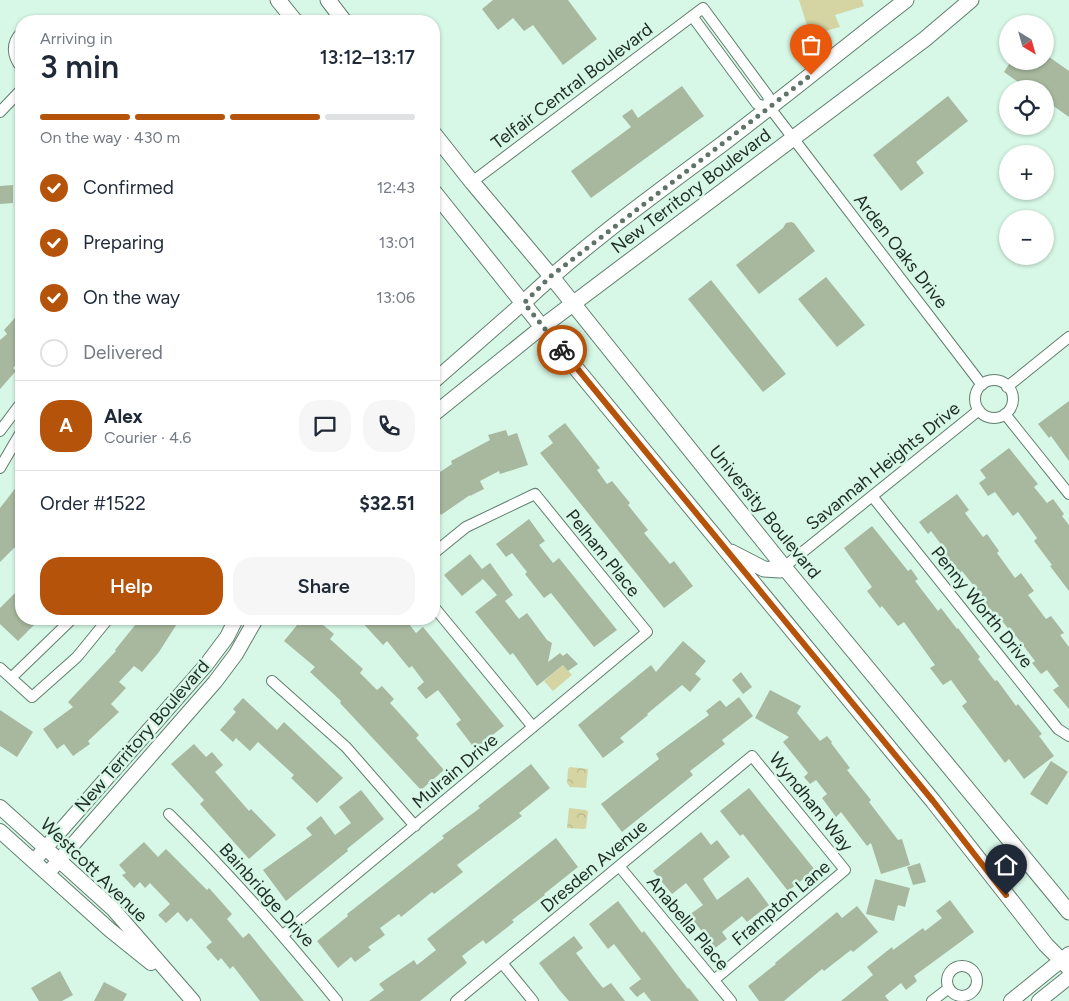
<!DOCTYPE html>
<meta charset="utf-8">
<style>
:root{--surface:#fff;--page:#f6f6f7;--text:#1f2937;--muted:#747a83;--line:#e0e1e3;--accent:#b45309}
body{margin:0;font-family:Figtree,sans-serif;background:var(--page);color:var(--text);height:100vh;display:flex;flex-direction:column;font-size:19px;white-space:nowrap}
*{box-sizing:border-box;margin:0}
p{font-size:16px;color:var(--muted)}
.icon{flex:none;width:28px;height:28px;fill:none;stroke:currentColor;stroke-width:2;stroke-linecap:round;stroke-linejoin:round}
.map{position:relative;flex:1;overflow:hidden}
.panel{position:absolute;left:15px;top:15px;width:425px;height:610px;display:flex;flex-direction:column;background:var(--surface);border-radius:20px;box-shadow:0 1px 4px #0004}
.panel>*{flex:none}
.needle{width:32px;rotate:143deg}
.buttons{position:absolute;left:999px;top:15px;display:grid;gap:10px}
.buttons a{display:grid;place-items:center;width:55px;height:55px;border-radius:50%;background:var(--surface);box-shadow:0 1px 4px #0004;font-size:25px}
.pin{position:absolute;display:grid;place-items:center;width:42px;height:42px;color:#fff;margin:-51px -21px;border-radius:50% 50% 50% 0;rotate:-45deg;box-shadow:0 0 5px #0007}
.pin .icon{rotate:45deg}
.courier{position:absolute;display:grid;place-items:center;width:50px;height:50px;margin:-25px;border:4px solid #b45309;border-radius:50%;background:#fff;color:#222;box-shadow:0 1px 6px #0007}
.head em{font-style:normal;font-weight:600}
.head div{display:flex;flex-direction:column-reverse}
.head{display:flex;align-items:center;justify-content:space-between;height:85px;padding:0 25px}
h1{font-size:32px;font-weight:600;line-height:38px}
.bar{display:grid;grid-template-columns:repeat(4,1fr);gap:8px 5px;align-content:center;height:60px;padding:0 25px}
.bar i{height:6px;border-radius:4px;background:var(--line)}
.bar .current{background:var(--accent)}
.bar p{grid-column:span 4}
.line{display:flex;align-items:center;gap:12px;padding:0 25px;border-top:1px solid var(--line)}
.line div{flex:1}
.round{display:grid;place-items:center;flex:none;width:52px;height:52px;border-radius:20px;background:var(--page)}
ol{padding:0 25px;list-style:none}
li{display:flex;align-items:center;gap:15px;height:55px}
li p{margin-inline-start:auto}
li .icon{padding:5px;border-radius:50%;background:var(--accent);color:#fff;stroke-width:4}
li:last-child{color:var(--muted)}
li i{width:28px;height:28px;border:2px solid var(--line);border-radius:50%}
.action{display:flex;gap:10px;margin-top:auto;padding:10px 25px}
.action a{flex:1;height:58px;border-radius:20px;background:var(--accent);color:#fff;font-size:20px;font-weight:600;line-height:58px;text-align:center}
.action a+a{background:var(--page);color:var(--text)}
.map>svg:first-child{display:block}
.forest{fill:url(#forest-crowns)}
.garden{fill:#d5d5a3}
.building{fill:#a7b89e}
.lines{fill:none;stroke-linecap:round;stroke-linejoin:round}
.minor-casing{stroke:#607e6f;stroke-width:12}
.tertiary-casing{stroke:#607e6f;stroke-width:16}
.secondary-casing{stroke:#607e6f;stroke-width:17}
.minor{stroke:#fff;stroke-width:10}
.tertiary{stroke:#fff;stroke-width:14}
.secondary{stroke:#fff;stroke-width:15}
.done{stroke:#5f7369;stroke-width:5;stroke-dasharray:0 9}
.route{stroke:#b45309;stroke-width:6}
.labels{text-anchor:middle;dominant-baseline:central;stroke-width:5;stroke-linejoin:round;paint-order:stroke}
.street-label{font-size:18px;fill:#1f2b25;stroke:#d7f8e7}
</style>
<div class="map">
<svg width="1069" height="1001" viewBox="0 0 1069 1001">
<defs>
<pattern id="forest-crowns" width="20" height="18" patternUnits="userSpaceOnUse" patternTransform="scale(1.25)"><rect width="20" height="18" fill="#d5d5a3"/><path d="M2 6a3 3 0 1 1 6 0M12 15a3 3 0 1 1 6 0" fill="none" stroke="#b6b78c"/></pattern>
</defs>
<rect width="100%" height="100%" fill="#d7f8e7"/>
<path class="forest" d="M570,767L588,769L586,788L570,787L567,783L568,769Z
M569,808L586,810L588,812L586,828L584,829L567,828Z"/>
<path class="garden" d="M799,0H862L864,6L835,15L840,27L810,35Z
M563,665L572,675L553,691L544,681Z"/>
<path class="building" d="M493,0H568L597,39L563,65L533,25L524,31L513,18L498,30L482,9Z
M1045,54L1069,71V117L1045,100V89H1028L1004,72L1011,61H1045Z
M682,86L704,116L591,198L571,171L631,127L622,116L632,109L638,118Z
M948,96L968,121L916,162L924,173L901,191L873,155Z
M13,185V203L0,204V186Z
M791,222L794,223L815,251L759,294L736,265L783,228L786,223Z
M826,277L865,325L837,347L798,299Z
M711,280L786,374L763,392L688,299Z
M21,311V360L13,368L16,371L0,389V340L7,334L4,330Z
M1069,401V461L1051,436L1049,438L1038,424Z
M565,423L600,468L597,470L607,484L612,481L630,503L628,505L648,530L644,533L670,564L674,561L693,586L664,608L540,453L553,443L548,436Z
M506,430L508,436L517,433L528,465L500,474L499,471L480,481L484,489L470,496V495L441,515L434,504V476L452,464L451,461L490,440L488,435Z
M1009,448L1038,484L1034,487L1047,503L1053,499L1064,514L1062,516L1069,525V591L1050,566L1052,565L1034,541L1037,538L1018,512L1013,516L995,492L988,496L979,483L986,478L980,470Z
M21,481V541L0,562V508Z
M957,494L969,510L965,513L983,537L987,534L999,551L997,553L1015,578L1021,573L1034,591L1028,595L1046,619L1051,616L1064,633L1060,635L1069,647V709L1053,690L1059,686L1047,670L1041,674L1032,663L1035,661L1016,636L1015,637L994,611L992,613L983,602L985,600L962,571L960,573L947,557L940,548L943,547L931,531L928,534L919,522Z
M529,519L545,541L539,545L553,563L559,558L617,630L594,647L551,593L544,598L525,574L527,572L512,553L506,557L496,544Z
M872,526L908,571L911,569L918,579L915,581L938,611L941,608L957,629L958,628L980,657L978,659L995,681L997,680L1016,706L1018,704L1042,734L1039,736L1054,756L1024,779L1009,759L1005,763L962,706L967,702L951,680L943,685L930,668L935,665L904,622L898,626L882,606L880,608L867,591L872,587L844,548Z
M470,554L482,569L490,563L513,595L505,601L519,619L527,613L547,640L552,643L548,662L560,653L563,656L567,653L578,664L568,671L563,665L537,686L513,653L510,655L475,612L497,595L483,579L462,596L444,575Z
M21,587V619H40L18,641L0,624V608Z
M140,619H180L159,652L142,672L134,666L119,682L126,688L111,704L119,712L88,741L90,744L73,756L64,744L57,749L43,729L73,707L68,702L116,651L115,650Z
M302,619L307,623L311,619H316L334,634L330,639L363,669L360,673L377,690L382,686L394,699L390,703L419,735L416,738L444,770L421,790L340,703L341,701L310,672L315,667L284,641Z
M359,619H405L416,633L423,627L504,726L475,749L456,724L461,720L438,690L426,699L417,688L424,682L412,666L409,668L387,641L383,645Z
M683,641L706,661L695,674L701,679L690,692L682,685L647,714L648,715L620,738L624,742L603,758L578,725L651,665L656,672Z
M741,672L752,687L743,694L732,680Z
M770,690L801,706L797,713L820,741L827,736L832,742L831,743L850,768L847,770L871,800L869,802L898,840L902,839L910,865L881,874L871,843L867,846L841,812L836,817L822,798L827,794L816,780L810,784L804,777L808,773L783,742L789,737L755,718Z
M739,697L753,716L722,740L725,744L690,771L693,775L622,832L601,804L659,759L656,754L709,715L706,711L720,700L726,707Z
M243,698L277,730L284,722L343,778L317,803L291,778L294,775L258,742L250,751L236,738L233,742L220,730L236,712L233,709Z
M0,710L33,732L17,757L0,746Z
M194,744L206,757L212,752L223,765L215,772L249,811L251,809L276,835L249,859L200,804L204,800L171,764Z
M1051,761L1068,772L1047,805L1030,794Z
M531,764L550,788L519,813L522,816L457,865L463,872L434,894L432,892L401,917L399,914L380,928L385,935L368,947L371,950L355,962L351,957L338,968L317,941L348,916L347,914L444,838L442,836L480,808L478,806Z
M749,788L815,870L788,891L743,834L740,836L720,811Z
M361,790L384,819L347,849L348,851L286,901L263,870L312,835L306,828L321,816L335,835L351,823L339,807Z
M701,832L711,845L717,840L730,857L703,879L717,900L748,877L769,905L747,922L742,916L722,932L727,939L715,948L689,915L703,905L686,883L672,894L653,871Z
M556,838L578,867L544,894L545,895L512,920L514,922L486,944L483,940L462,956L467,963L420,1001H369L384,990L379,984L414,960L417,965L436,950L427,939Z
M144,842L158,857L166,849L207,890L209,888L232,914L227,919L243,938L249,933L304,1001H260L233,966L230,969L221,958L218,961L206,947L212,942L191,918L187,922L178,912L166,923L158,915L170,904L150,883L145,888L140,882L134,888L122,875L126,873L119,865Z
M920,863L926,882L913,885L907,867Z
M875,879L910,888L905,907L898,905L894,921L866,914Z
M950,900L974,932L914,976L917,981L906,990L901,983L885,996L889,1001H841L873,975L867,967L892,947L893,950L923,928L925,931L942,918L936,911Z
M618,901L642,933L644,931L688,989L689,988L699,1001H651L644,992L637,997L629,988L641,979L614,944L608,949L589,924Z
M857,906L878,932L853,952L851,950L824,971L822,969L784,1001H759L748,986L776,964L775,963L837,912L842,918Z
M574,936L583,948L576,953L594,977L603,988L611,983L625,1001H569L561,992L539,963Z
M60,971L73,995L62,1001H39L31,988Z
M104,982L127,994L123,1001H94Z"/>
<g class="lines">
<defs>
<path id="minor" d="M692,16L757,104L770,108
M21,33C11,43 12,56 21,67
M0,112L21,90
M472,182L703,8L768,96L770,108L982,385
M975 399a19 19 0 1 1 38 0a19 19 0 1 1-38 0Z
M1007,387L1069,337
M1005,414L1069,494
M0,431L21,403
M0,468L21,432
M872,496L1058,729L1069,736
M784,567L979,410
M434,607L533,727
M0,668L32,697L77,657L108,619
M11,678L72,619
M272,681L346,747L415,826
M169,814C229,873 284,936 337,1001
M619,866L731,1001
M283,935L647,632L535,494L466,527L434,553
M502,963L533,1001
M947 981a15 15 0 1 1 30 0a15 15 0 1 1-30 0Z
M456,1001L752,756L845,870L714,980
M932,1001L949,988"/>
<path id="tertiary" d="M434,381L523,303
M434,414L542,327
M0,807L113,909L193,1001
M0,831L110,930L151,963
M34,861L206,665L227,637L236,619
M48,873L215,682L236,654L256,619
M1011,1001L1069,954
M1039,1001L1069,977"/>
<path id="secondary" d="M278,0L295,21
M328,0L344,21
M434,134L472,182L551,276L784,567L1069,912
M434,192L542,327L933,801L1046,945L1069,968
M523,303C584,245 654,195 721,145C784,97 844,48 906,0
M542,327L925,39L971,0
M731,552L764,569L780,570L784,567"/>
</defs>
<use href="#minor" class="minor-casing"/>
<use href="#tertiary" class="tertiary-casing"/>
<use href="#secondary" class="secondary-casing"/>
<use href="#minor" class="minor"/>
<use href="#tertiary" class="tertiary"/>
<use href="#secondary" class="secondary"/>
</g>
<g class="lines">
<path class="done" d="M562,350L524,303L551,276L811,75"/>
<path class="route" d="M562,350L933,801L1006,895"/>
</g>
<g class="labels">
<g class="street-label">
<text transform="translate(572 86) rotate(-37)">Telfair Central Boulevard</text>
<text transform="translate(691 191) rotate(-37)">New Territory Boulevard</text>
<text transform="translate(901 251) rotate(52)">Arden Oaks Drive</text>
<text transform="translate(883 466) rotate(-39)">Savannah Heights Drive</text>
<text transform="translate(765 512) rotate(51)">University Boulevard</text>
<text transform="translate(603 553) rotate(51)">Pelham Place</text>
<text transform="translate(982 607) rotate(51)">Penny Worth Drive</text>
<text transform="translate(142 736) rotate(-49)">New Territory Boulevard</text>
<text transform="translate(455 771) rotate(-40)">Mulrain Drive</text>
<text transform="translate(811 802) rotate(51)">Wyndham Way</text>
<text transform="translate(594 866) rotate(-40)">Dresden Avenue</text>
<text transform="translate(94 870) rotate(44)">Westcott Avenue</text>
<text transform="translate(267 895) rotate(48)">Bainbridge Drive</text>
<text transform="translate(781 903) rotate(-40)">Frampton Lane</text>
<text transform="translate(688 923) rotate(50)">Anabella Place</text>
</g>
</g>
</svg>
<div class="buttons">
<a><svg class="needle" viewBox="-14 -14 28 28"><path d="M0-13l5 13h-10z" fill="#e53935"/><path d="M0 13l5-13h-10z" fill="#747a83"/></svg></a>
<a><svg class="icon" aria-label="locate" viewBox="0 0 24 24"><circle cx="12" cy="12" r="6"/><path d="M12 2v4M12 18v4M2 12h4M18 12h4"/></svg></a>
<a>+</a>
<a>−</a>
</div>
<div class="pin" style="left:811px;top:75px;background:#ea580c"><svg class="icon" aria-label="bag" viewBox="0 0 24 24"><path d="M5 8h14l-1 12H6zM9 8a3 3 0 0 1 6 0"/></svg></div>
<div class="pin" style="left:1006px;top:895px;background:#1f2937"><svg class="icon" aria-label="home" viewBox="0 0 24 24"><path d="M3 11l9-7 9 7M6 9v11h12V9"/></svg></div>
<div class="courier" style="left:562px;top:350px"><svg class="icon" aria-label="bike" viewBox="0 0 24 24"><circle cx="6" cy="16" r="4"/><circle cx="18" cy="16" r="4"/><path d="M6 16l4-8h5l3 8M10 8l3 8H6M13 5h3"/></svg></div>
<section class="panel">
<div class="head"><div><h1>3 min</h1><p>Arriving in</p></div><em>13:12–13:17</em></div>
<div class="bar"><i class="current"></i><i class="current"></i><i class="current"></i><i></i><p>On the way · 430 m</p></div>
<ol>
<li><svg class="icon" aria-label="check" viewBox="0 0 24 24"><path d="M5 12l5 5 9-10"/></svg>Confirmed<p>12:43</p></li>
<li><svg class="icon" aria-label="check" viewBox="0 0 24 24"><path d="M5 12l5 5 9-10"/></svg>Preparing<p>13:01</p></li>
<li><svg class="icon" aria-label="check" viewBox="0 0 24 24"><path d="M5 12l5 5 9-10"/></svg>On the way<p>13:06</p></li>
<li><i></i>Delivered</li>
</ol>
<div class="line" style="height:90px"><b class="round" style="background:var(--accent);color:#fff">A</b><div><b>Alex</b><p>Courier · 4.6</p></div><a class="round"><svg class="icon" aria-label="chat" viewBox="0 0 24 24"><path d="M4 5h16v11H9l-5 4z"/></svg></a><a class="round"><svg class="icon" aria-label="phone" viewBox="0 0 24 24"><path d="M5 4h4l2 5-3 2q2 4 5 5l2-3 5 2v4C11 20 4 13 5 4z"/></svg></a></div>
<div class="line" style="height:65px"><div>Order #1522</div><b>$32.51</b></div>
<div class="action"><a>Help</a><a>Share</a></div>
</section>
</div>
